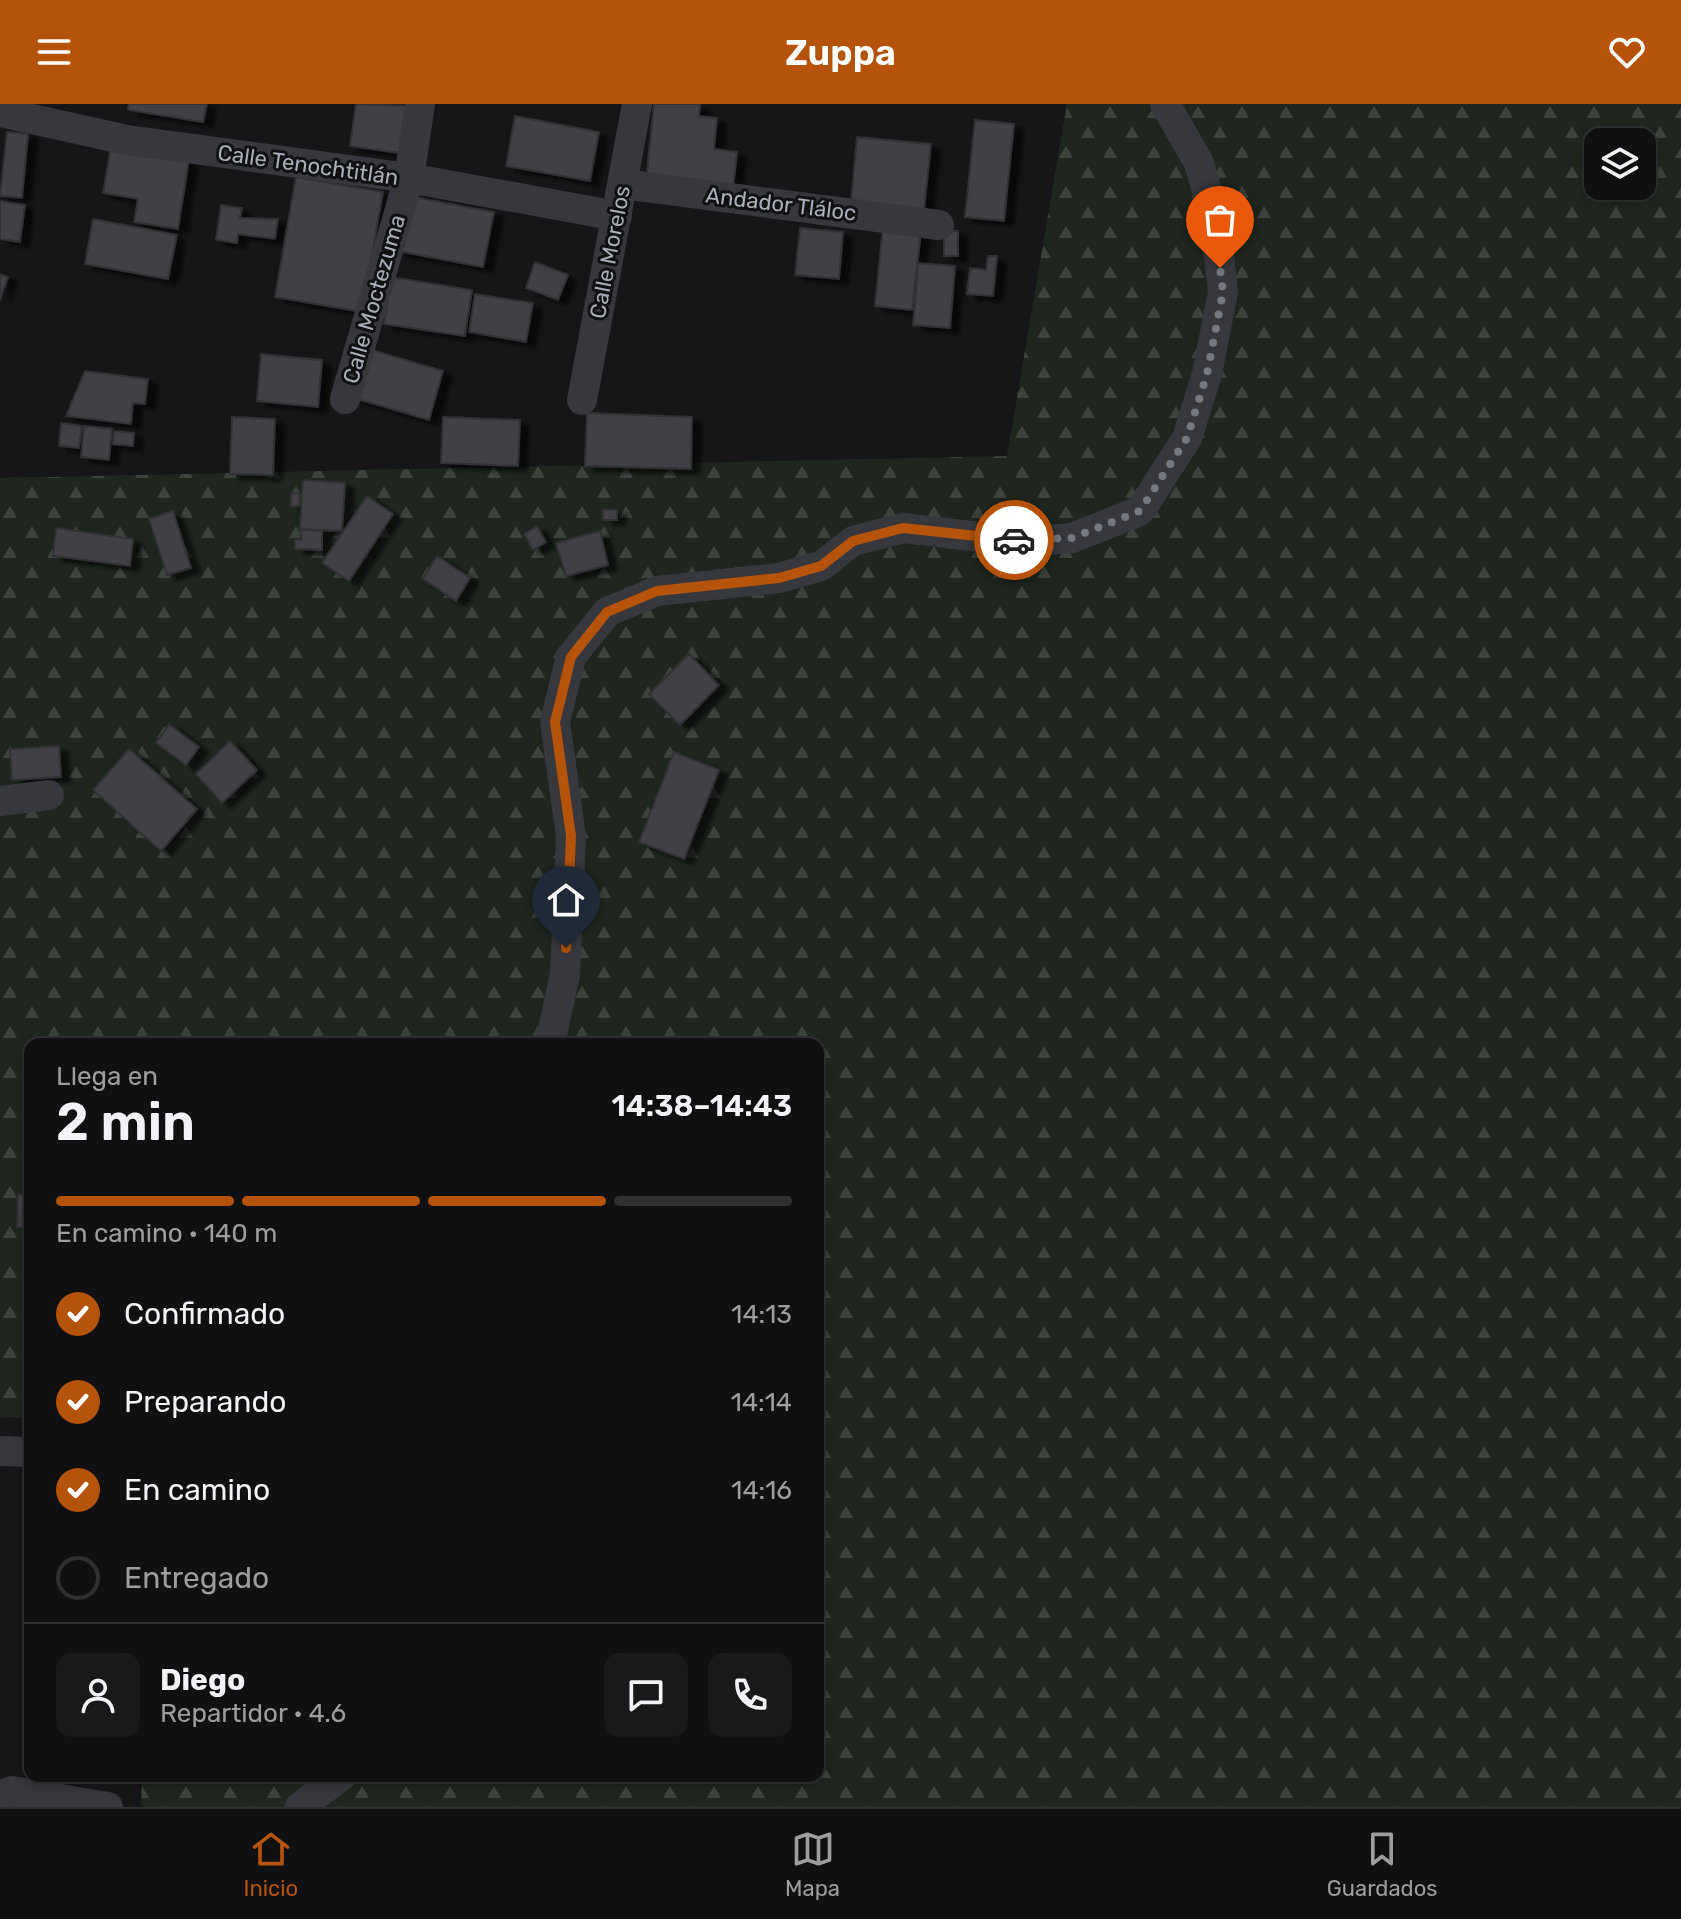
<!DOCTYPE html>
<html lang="es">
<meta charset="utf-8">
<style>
:root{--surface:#101012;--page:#19191b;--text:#f1f3f6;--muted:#9c9d9f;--line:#303032;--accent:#b45309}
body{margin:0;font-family:Rubik,sans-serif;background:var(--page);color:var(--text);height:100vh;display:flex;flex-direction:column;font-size:30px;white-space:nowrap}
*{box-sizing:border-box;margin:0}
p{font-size:26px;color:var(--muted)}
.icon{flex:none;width:44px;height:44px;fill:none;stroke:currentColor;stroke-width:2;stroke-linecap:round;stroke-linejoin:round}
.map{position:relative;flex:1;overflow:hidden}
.panel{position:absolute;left:24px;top:934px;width:800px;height:744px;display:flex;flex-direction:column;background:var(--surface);border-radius:16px;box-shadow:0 4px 12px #0003,0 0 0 2px var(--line)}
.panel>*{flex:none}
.controls{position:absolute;left:1584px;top:24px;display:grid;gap:16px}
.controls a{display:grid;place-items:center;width:72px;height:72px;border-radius:16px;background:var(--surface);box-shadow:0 4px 12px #0003,0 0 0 2px var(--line);font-size:40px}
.pin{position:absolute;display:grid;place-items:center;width:68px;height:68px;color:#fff;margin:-82px -34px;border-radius:50% 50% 50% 0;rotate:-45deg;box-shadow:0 0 8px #0007}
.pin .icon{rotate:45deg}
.courier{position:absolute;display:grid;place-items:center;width:80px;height:80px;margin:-40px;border:6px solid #b45309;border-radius:50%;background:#fff;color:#222;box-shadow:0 2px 10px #0007}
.overview em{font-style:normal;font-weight:600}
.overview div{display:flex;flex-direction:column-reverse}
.overview{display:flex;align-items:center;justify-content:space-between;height:136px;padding:0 32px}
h1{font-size:52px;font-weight:600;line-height:60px}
.bar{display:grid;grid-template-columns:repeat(4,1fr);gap:12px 8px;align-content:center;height:96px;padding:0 32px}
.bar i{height:10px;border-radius:6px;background:var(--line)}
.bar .on{background:var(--accent)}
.bar p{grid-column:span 4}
.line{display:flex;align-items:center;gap:20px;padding:0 32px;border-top:2px solid var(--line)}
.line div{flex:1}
.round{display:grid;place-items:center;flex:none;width:84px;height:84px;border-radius:16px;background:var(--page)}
ol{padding:0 32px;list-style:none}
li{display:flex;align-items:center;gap:24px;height:88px}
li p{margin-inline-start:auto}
li .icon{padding:8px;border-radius:50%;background:var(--accent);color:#fff;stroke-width:4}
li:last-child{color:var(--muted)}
li i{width:44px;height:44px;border:4px solid var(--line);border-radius:50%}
header{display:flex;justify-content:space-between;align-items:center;height:104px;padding:0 32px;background:var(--accent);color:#fff;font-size:36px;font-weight:600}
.tab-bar{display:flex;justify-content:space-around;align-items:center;height:112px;border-top:2px solid var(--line);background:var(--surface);font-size:22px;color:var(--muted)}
.tab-bar a{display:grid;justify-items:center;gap:4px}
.tab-bar .on{color:var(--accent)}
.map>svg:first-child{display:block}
.forest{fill:url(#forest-firs);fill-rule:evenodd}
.building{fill:#404145;stroke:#303034;stroke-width:2;filter:url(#shadow)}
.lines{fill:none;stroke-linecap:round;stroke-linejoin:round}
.street{stroke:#37383d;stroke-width:30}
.done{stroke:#757880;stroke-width:8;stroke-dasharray:0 14.4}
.route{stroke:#b45309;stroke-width:10}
.labels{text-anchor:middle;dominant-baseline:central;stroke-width:6;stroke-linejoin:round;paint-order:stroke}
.street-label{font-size:22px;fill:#a8adb8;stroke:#111113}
</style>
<header><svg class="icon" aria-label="menu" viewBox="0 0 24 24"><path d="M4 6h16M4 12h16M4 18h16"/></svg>Zuppa<svg class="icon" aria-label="heart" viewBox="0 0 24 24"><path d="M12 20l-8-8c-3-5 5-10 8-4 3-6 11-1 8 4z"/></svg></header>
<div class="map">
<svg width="1681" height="1703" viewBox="0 0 1681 1703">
<defs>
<pattern id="forest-firs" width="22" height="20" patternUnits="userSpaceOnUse" patternTransform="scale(2)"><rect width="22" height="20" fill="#1e261f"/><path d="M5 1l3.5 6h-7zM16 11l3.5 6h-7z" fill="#3c433d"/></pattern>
<filter id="shadow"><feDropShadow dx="9" dy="5" stdDeviation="2" flood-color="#0009"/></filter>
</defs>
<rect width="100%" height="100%" fill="#161618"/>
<path class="forest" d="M1067,0H1681V1703H141L142,1672H818V940H30V1314L0,1313V374L1007,352ZM1598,38H1642V82H1598Z"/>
<path class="building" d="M129,0H207L203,18L128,6Z
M356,0L407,2L399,49L350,42Z
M654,0H700L699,12L717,14L714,45L737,48L733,85L646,77Z
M515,12L599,28L590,77L506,62Z
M975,16L1014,20L1004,117L965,113Z
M7,28L28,30L22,94L0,92Z
M857,33L931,40L924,106L851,98Z
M111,42L189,55L178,125L134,118L138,95L103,89Z
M296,73L383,88L362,208L275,193Z
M408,92L494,108L483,163L397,147Z
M0,97L25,101L20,138L0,135Z
M221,101L242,104L240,114L278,115L275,135L238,130L237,139L216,136Z
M93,115L177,131L168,175L85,160Z
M883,122L921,127L912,206L875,202Z
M800,124L843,128L839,175L795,171Z
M944,127H958V152H944Z
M988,152H997L993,192L967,190L970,164L986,166Z
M535,158L568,171L558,196L526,184Z
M918,159L955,162L950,224L913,221Z
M0,170L8,173L0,196Z
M391,173L472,186L465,232L384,220Z
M475,190L533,199L526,238L469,228Z
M365,244L443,267L429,316L351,293Z
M261,250L322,256L318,303L257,297Z
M85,267L148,275L145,300L133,299L131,320L66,312Z
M587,309L692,313L691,365L585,362Z
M232,313L275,315L273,371L230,370Z
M443,313L520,316L518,362L441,359Z
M61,319L82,322L79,344L59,342Z
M84,322L112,325L109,356L81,353Z
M114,327L134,329L133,342L113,340Z
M303,376L345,379L342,427L300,425Z
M291,389H299L300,402H291Z
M367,392L393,410L349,477L322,459Z
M603,406H617V416H603Z
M173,407L191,464L167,471L149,415Z
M537,422L546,438L533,446L524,430Z
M56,424L133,435L130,462L53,452Z
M301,426L322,427V446L295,445V436H301Z
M600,427L608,461L566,472L556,439Z
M437,452L470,474L456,497L423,475Z
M689,550L719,581L680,621L649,590Z
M169,620L199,643L186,661L156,639Z
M230,637L257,666L222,699L196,670Z
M59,642L61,673L12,676L10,645Z
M129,645L197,705L161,747L93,686Z
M674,648L719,666L684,755L639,738Z
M18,1091H30V1123H17Z"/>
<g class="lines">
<path class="street" d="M0,8L127,36L409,74L617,112
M623,80L939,121
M345,295L409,74L420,0
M582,296L637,0
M0,697L49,691
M550,940L565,870L571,732L555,618L571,553L607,508L657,487L779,474L821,462L853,437L903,424L1024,438L1072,434L1140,407L1187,334L1207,270L1223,188L1215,116L1199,59L1165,0
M0,1347L30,1348
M0,1691L12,1687L108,1703
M300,1703L341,1672"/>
</g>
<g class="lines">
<path class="done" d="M1014,436L1072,434L1140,407L1187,334L1207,270L1223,188L1220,164"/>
<path class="route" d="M566,844L571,732L555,618L571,553L607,508L657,487L779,474L821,462L853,437L903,424L1014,436"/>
</g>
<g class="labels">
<g class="street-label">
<text transform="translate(308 61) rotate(8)">Calle Tenochtitlán</text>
<text transform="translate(781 100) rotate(7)">Andador Tláloc</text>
<text transform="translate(610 148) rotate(-79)">Calle Morelos</text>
<text transform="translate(374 195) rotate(-74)">Calle Moctezuma</text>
</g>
</g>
</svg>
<div class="controls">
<a><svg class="icon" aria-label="layers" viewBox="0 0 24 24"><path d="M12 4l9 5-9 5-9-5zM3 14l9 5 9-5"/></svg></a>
</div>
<div class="pin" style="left:1220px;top:164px;background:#ea580c"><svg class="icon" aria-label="bag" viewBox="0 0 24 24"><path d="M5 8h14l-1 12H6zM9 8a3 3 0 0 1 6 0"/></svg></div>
<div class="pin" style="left:566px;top:844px;background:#1f2937"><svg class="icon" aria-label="home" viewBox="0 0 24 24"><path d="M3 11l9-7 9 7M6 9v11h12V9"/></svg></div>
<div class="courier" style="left:1014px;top:436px"><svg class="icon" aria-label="car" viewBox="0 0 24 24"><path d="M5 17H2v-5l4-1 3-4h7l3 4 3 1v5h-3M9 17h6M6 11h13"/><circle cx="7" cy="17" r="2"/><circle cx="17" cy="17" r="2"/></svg></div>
<section class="panel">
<div class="overview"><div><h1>2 min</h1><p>Llega en</p></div><em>14:38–14:43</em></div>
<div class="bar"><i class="on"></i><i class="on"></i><i class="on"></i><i></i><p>En camino · 140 m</p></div>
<ol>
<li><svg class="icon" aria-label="check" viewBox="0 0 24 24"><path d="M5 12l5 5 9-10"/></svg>Confirmado<p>14:13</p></li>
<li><svg class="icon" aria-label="check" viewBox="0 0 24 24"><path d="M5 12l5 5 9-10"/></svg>Preparando<p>14:14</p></li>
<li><svg class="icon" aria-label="check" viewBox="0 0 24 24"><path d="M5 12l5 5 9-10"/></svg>En camino<p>14:16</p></li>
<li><i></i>Entregado</li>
</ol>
<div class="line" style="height:144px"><a class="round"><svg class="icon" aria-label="person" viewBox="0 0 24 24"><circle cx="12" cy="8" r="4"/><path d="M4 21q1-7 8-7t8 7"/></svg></a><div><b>Diego</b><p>Repartidor · 4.6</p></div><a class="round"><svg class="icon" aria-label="chat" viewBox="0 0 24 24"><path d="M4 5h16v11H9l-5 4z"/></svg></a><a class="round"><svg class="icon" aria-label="phone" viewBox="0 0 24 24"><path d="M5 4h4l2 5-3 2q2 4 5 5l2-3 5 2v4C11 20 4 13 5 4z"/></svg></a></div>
</section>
</div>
<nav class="tab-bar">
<a class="on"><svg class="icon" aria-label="home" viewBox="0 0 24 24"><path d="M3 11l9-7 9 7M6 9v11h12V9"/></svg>Inicio</a>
<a><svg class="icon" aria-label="map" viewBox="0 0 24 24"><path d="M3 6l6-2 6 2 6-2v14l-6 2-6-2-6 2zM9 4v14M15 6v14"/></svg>Mapa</a>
<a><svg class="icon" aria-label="saved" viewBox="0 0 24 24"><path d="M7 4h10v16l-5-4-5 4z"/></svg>Guardados</a>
</nav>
